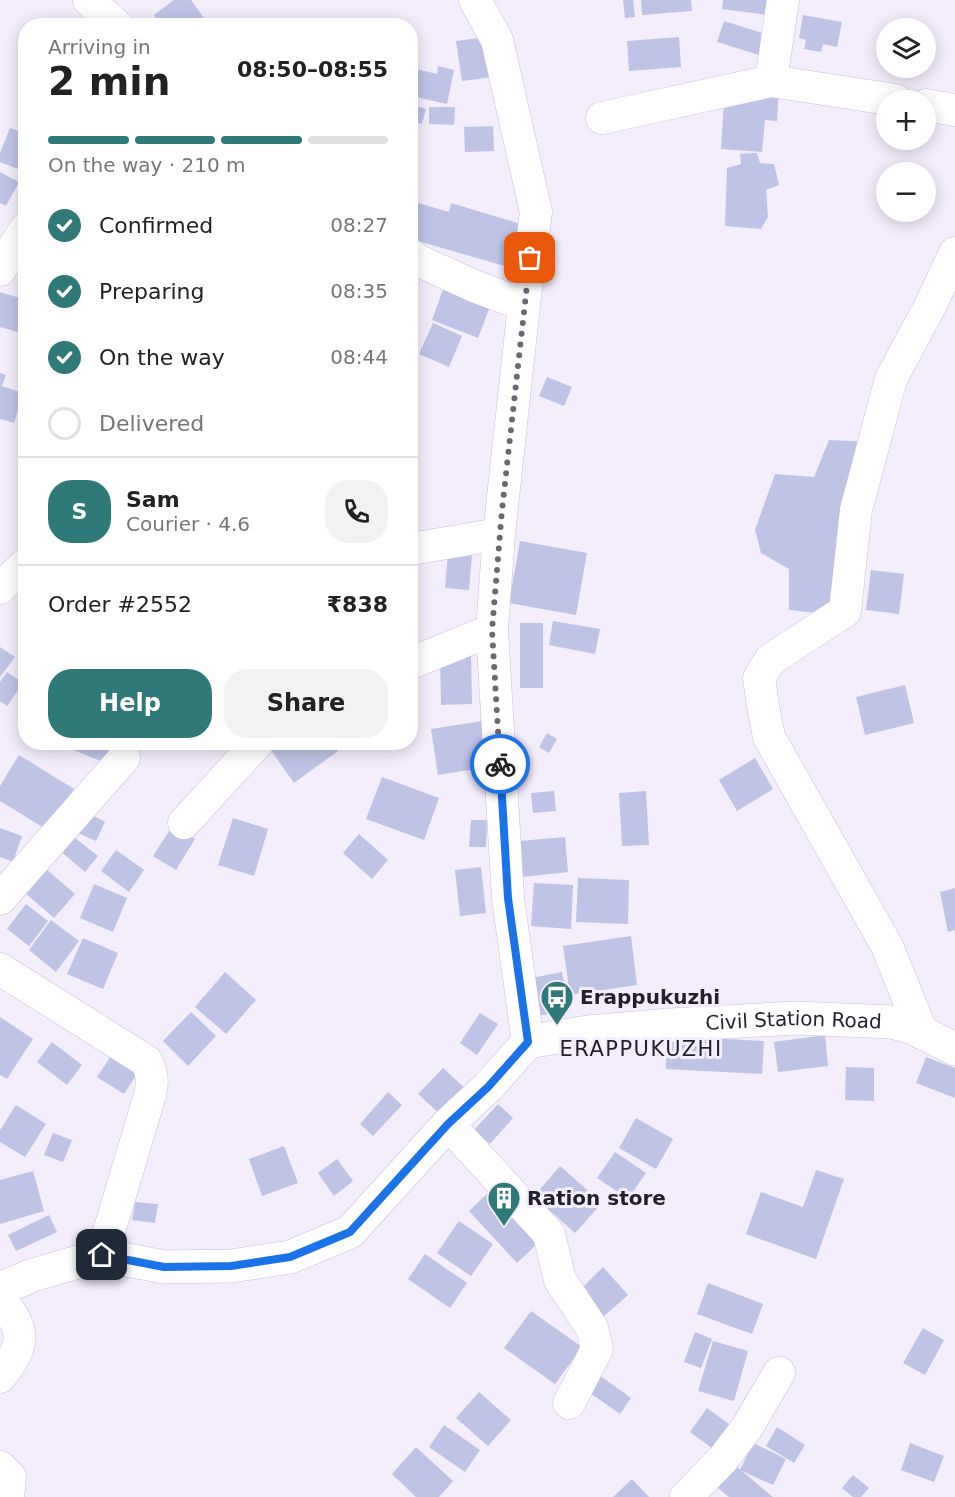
<!DOCTYPE html>
<meta charset="utf-8">
<style>
:root{--surface:#fff;--page:#f2f2f2;--text:#222;--muted:#767676;--line:#e0e0e0;--accent:#2f7978}
body{margin:0;font-family:"DejaVu Sans",sans-serif;background:var(--page);color:var(--text);height:100vh;display:flex;flex-direction:column;font-size:22px;white-space:nowrap}
*{box-sizing:border-box;margin:0}
p{font-size:20px;color:var(--muted)}
.icon{flex:none;width:33px;height:33px;fill:none;stroke:currentColor;stroke-width:2;stroke-linecap:round;stroke-linejoin:round}
.map{position:relative;flex:1;overflow:hidden}
.panel{position:absolute;left:18px;top:18px;width:400px;height:732px;display:flex;flex-direction:column;background:var(--surface);border-radius:24px;box-shadow:0 3px 15px #0003}
.panel>*{flex:none}
.controls{position:absolute;left:876px;top:18px;display:grid;gap:12px}
.controls a{display:grid;place-items:center;width:60px;height:60px;border-radius:50%;background:var(--surface);box-shadow:0 3px 15px #0003;font-size:30px}
.pin{position:absolute;display:grid;place-items:center;width:51px;height:51px;color:#fff;margin:-26px;border-radius:12px;box-shadow:0 3px 9px #0006}
.courier{position:absolute;display:grid;place-items:center;width:60px;height:60px;margin:-30px;border:4px solid #1a73e8;border-radius:50%;background:#fff;color:#222;box-shadow:0 2px 8px #0007}
.overview em{font-style:normal;font-weight:700}
.overview div{display:flex;flex-direction:column-reverse}
.overview{display:flex;align-items:center;justify-content:space-between;height:102px;padding:0 30px}
h1{font-size:39px;font-weight:700;line-height:45px}
.bar{display:grid;grid-template-columns:repeat(4,1fr);gap:9px 6px;align-content:center;height:72px;padding:0 30px}
.bar i{height:8px;border-radius:4px;background:var(--line)}
.bar .on{background:var(--accent)}
.bar p{grid-column:span 4}
.line{display:flex;align-items:center;gap:15px;padding:0 30px;border-top:2px solid var(--line)}
.line div{flex:1}
.round{display:grid;place-items:center;flex:none;width:63px;height:63px;border-radius:24px;background:var(--page)}
ol{padding:0 30px;list-style:none}
li{display:flex;align-items:center;gap:18px;height:66px}
li p{margin-inline-start:auto}
li .icon{padding:6px;border-radius:50%;background:var(--accent);color:#fff;stroke-width:4}
li:last-child{color:var(--muted)}
li i{width:33px;height:33px;border:3px solid var(--line);border-radius:50%}
.action{display:flex;gap:12px;margin-top:auto;padding:12px 30px}
.action a{flex:1;height:69px;border-radius:24px;background:var(--accent);color:#fff;font-size:24px;font-weight:700;line-height:69px;text-align:center}
.action a+a{background:var(--page);color:var(--text)}
.map>svg:first-child{display:block}
.building{fill:#bfc3e6}
.lines{fill:none;stroke-linecap:round;stroke-linejoin:round}
.minor-casing{stroke:#ccbfe2;stroke-width:33}
.major-casing{stroke:#ccbfe2;stroke-width:34}
.minor{stroke:#fff;stroke-width:32}
.major{stroke:#fff;stroke-width:33}
.done{stroke:#6c6775;stroke-width:6;stroke-dasharray:0 10.8}
.route{stroke:#1a73e8;stroke-width:8}
.labels{text-anchor:middle;dominant-baseline:central;stroke-width:6;stroke-linejoin:round;paint-order:stroke}
.poi-label{font-size:20px;font-weight:bold;fill:#241f2c;stroke:#f3edfc;text-anchor:start}
.street-label{font-size:20px;fill:#241f2c;stroke:#f3edfc}
.neighbourhood-label{font-size:21px;letter-spacing:1.5px;fill:#241f2c;stroke:#f3edfc}
</style>
<div class="map">
<svg width="955" height="1497" viewBox="0 0 955 1497">
<rect width="100%" height="100%" fill="#f3edfc"/>
<path class="building" d="M174,0H191L210,26H162L154,15Z
M623,0H633L635,17L625,18Z
M641,0H691L692,11L642,15Z
M723,0H769L767,15L722,9Z
M803,15L842,22L837,47L823,44L821,52L804,49L806,40L799,38Z
M724,21L772,36L766,57L717,42Z
M487,37L493,77L462,81L456,41Z
M679,37L681,67L629,71L627,41Z
M438,66L454,70L447,104L411,96L412,68L437,74Z
M725,84L779,87L777,121L765,120L762,152L721,149Z
M413,105L426,109L422,124L411,121Z
M429,107H455L454,125L429,124Z
M493,126L494,151L465,152L464,127Z
M10,128L26,134V172L0,162V153Z
M757,153L760,163L774,164L779,185L766,190L768,217L761,229L725,226L727,168L741,164L740,154Z
M0,172L19,182L6,206L0,203Z
M415,202L449,212L451,203L521,224L508,267L411,239V216Z
M446,281L493,299L478,338L432,320Z
M0,292L26,300L18,332L0,327Z
M433,323L462,336L449,367L419,354Z
M0,373L6,375L2,386L23,393L14,423L0,419Z
M547,377L572,387L564,406L539,396Z
M829,440L868,442L834,615L789,610V569L761,553L755,530L775,474L814,477Z
M520,541L587,553L576,615L509,603Z
M448,552L472,554L469,590L445,588Z
M871,570L904,574L899,614L866,610Z
M553,621L600,629L595,654L549,645Z
M520,623H543V688H520Z
M0,647L15,657L0,677Z
M471,653L472,704L441,705L440,654Z
M7,672L23,683L7,706L0,701V682Z
M905,685L914,723L865,735L856,697Z
M488,720L493,754L474,757L476,769L438,775L431,729Z
M547,733L557,739L549,753L539,747Z
M67,742H116L108,764L66,747Z
M273,742H332L338,751L294,783L268,746Z
M19,755L74,789L49,831L0,801V786Z
M755,758L773,789L737,811L719,780Z
M382,777L439,798L424,840L366,819Z
M554,791L556,811L533,813L531,793Z
M646,791L649,845L622,846L619,793Z
M88,813L105,822L96,841L78,833Z
M233,818L268,829L254,876L218,865Z
M471,820H487L486,847H469Z
M173,825L195,839L176,870L153,856Z
M0,828L22,836L13,862L0,857Z
M70,834L98,856L85,872L58,849Z
M359,834L388,860L372,879L343,853Z
M565,837L568,872L522,877L519,841Z
M116,850L144,870L129,892L101,871Z
M481,867L486,913L460,916L455,870Z
M46,869L75,894L54,918L25,893Z
M578,878L629,880L628,924L576,922Z
M534,883L573,885L571,929L531,926Z
M94,884L127,898L113,932L80,918Z
M955,888V930L948,932L940,892Z
M26,904L48,921L29,946L7,929Z
M51,920L79,941L56,972L29,950Z
M631,936L637,985L570,995L563,946Z
M83,938L118,953L103,989L67,974Z
M225,972L256,1000L226,1034L195,1007Z
M562,972L569,1010L538,1016L531,978Z
M191,1012L216,1036L188,1066L163,1041Z
M480,1013L498,1024L477,1055L460,1043Z
M0,1017L33,1039L7,1079L0,1075Z
M825,1035L828,1066L778,1072L774,1042Z
M667,1036L764,1041L762,1074L666,1069Z
M52,1042L82,1065L67,1085L37,1062Z
M113,1053L139,1071L124,1094L97,1077Z
M926,1057L955,1068V1098L916,1083Z
M846,1067L874,1068V1101L845,1100Z
M443,1068L467,1090L442,1116L418,1094Z
M388,1092L402,1105L373,1136L360,1124Z
M498,1104L513,1118L490,1144L474,1130Z
M16,1105L46,1124L25,1157L0,1142V1130Z
M636,1118L673,1139L656,1169L619,1148Z
M53,1133L72,1140L63,1162L44,1155Z
M284,1146L298,1183L262,1196L249,1159Z
M615,1152L646,1173L628,1199L597,1178Z
M337,1159L353,1181L334,1196L318,1173Z
M560,1166L602,1203L575,1233L534,1196Z
M816,1170L844,1179L816,1259L746,1234L761,1192L803,1207Z
M33,1171L44,1211L0,1224V1180Z
M490,1191L538,1243L517,1263L469,1211Z
M135,1202L158,1204L155,1223L132,1220Z
M49,1215L57,1232L16,1251L8,1235Z
M459,1221L493,1244L471,1276L437,1253Z
M425,1254L467,1283L450,1308L408,1279Z
M603,1267L628,1295L604,1316L582,1288Z
M708,1283L763,1304L752,1334L697,1314Z
M531,1311L582,1347L555,1384L504,1348Z
M923,1328L944,1340L925,1375L903,1363Z
M695,1332L712,1339L701,1368L684,1362Z
M713,1341L748,1351L734,1401L698,1391Z
M599,1375L631,1398L620,1414L587,1391Z
M479,1392L511,1420L488,1446L456,1418Z
M707,1408L733,1427L716,1451L690,1432Z
M444,1425L480,1450L465,1472L429,1447Z
M777,1427L805,1445L794,1463L766,1446Z
M753,1443L786,1459L773,1485L740,1470Z
M910,1443L944,1456L934,1482L901,1470Z
M416,1447L453,1481L439,1497H416L392,1474Z
M732,1463L773,1497H729L714,1485Z
M853,1475L869,1488L861,1497H853L842,1488Z
M632,1479L649,1497H613Z"/>
<g class="lines">
<defs>
<path id="minor" d="M89,0L117,26
M475,0L497,40L536,212L524,305
M771,81L783,0
M926,105L955,110
M602,118L771,81L895,100
M411,255L417,260L474,286L524,305L499,534L492,630L508,898L528,1042
M0,270L26,228
M411,549L499,534
M0,588L26,564
M411,663L492,630
M184,823L258,742
M0,899L124,758
M0,969L146,1061C153,1072 153,1083 150,1095L102,1255
M922,1033L887,946L769,737L763,706L759,678L770,660L845,611L856,510L891,379L930,306L955,253
M448,1124L549,1234L560,1280L592,1328L597,1349L569,1403
M0,1299C27,1331 25,1345 0,1377
M0,1467L10,1477L8,1497
M686,1497L723,1459L746,1429L779,1373"/>
<g id="major">
<path id="s1" d="M0,1289L33,1275L102,1255L164,1267L231,1266L290,1257L350,1232L448,1124L488,1087L528,1042L588,1032L670,1025L796,1018L891,1022L911,1027L955,1049"/>
</g>
</defs>
<use href="#minor" class="minor-casing"/>
<use href="#major" class="major-casing"/>
<use href="#minor" class="minor"/>
<use href="#major" class="major"/>
</g>
<g class="lines">
<path class="done" d="M500,764L492,630L502,510L530,258"/>
<path class="route" d="M102,1255L164,1267L231,1266L290,1257L350,1232L448,1124L488,1087L528,1042L508,898L500,764"/>
</g>
<defs>
<symbol id="bus-pin" viewBox="-11 -11 22 30"><path d="M0 17L-7.5 6A9.5 9.5 0 1 1 7.5 6Z" fill="#2f7978" stroke="#f3edfc"/><path d="M-5-6H5V4H4V6H2V4H-2V6H-4V4H-5ZM-3.5-4V0h7V-4ZM-3.5 1.2v1.5H-2V1.2ZM2 1.2v1.5H3.5V1.2Z" fill="#fff"/></symbol>
<symbol id="building-pin" viewBox="-11 -11 22 30"><path d="M0 17L-7.5 6A9.5 9.5 0 1 1 7.5 6Z" fill="#2f7978" stroke="#f3edfc"/><path d="M-4-6H4V6H1V3H-1V6H-4ZM-2.5-4.3h1.7v1.8h-1.7ZM.8-4.3h1.7v1.8H.8ZM-2.5-1h1.7V.8h-1.7ZM.8-1h1.7V.8H.8Z" fill="#fff"/></symbol>
</defs>
<g fill-rule="evenodd">
<use href="#bus-pin" x="538" y="978" width="38" height="52"/>
<use href="#building-pin" x="485" y="1179" width="38" height="52"/>
</g>
<g class="labels">
<g class="poi-label">
<text x="580" y="997">Erappukuzhi</text>
<text x="527" y="1198">Ration store</text>
</g>
<g class="street-label">
<text stroke="none"><textPath href="#s1" startOffset="890">Civil Station Road</textPath></text>
</g>
<g class="neighbourhood-label">
<text x="641" y="1049">ERAPPUKUZHI</text>
</g>
</g>
</svg>
<div class="controls">
<a><svg class="icon" aria-label="layers" viewBox="0 0 24 24"><path d="M12 4l9 5-9 5-9-5zM3 14l9 5 9-5"/></svg></a>
<a>+</a>
<a>−</a>
</div>
<div class="pin" style="left:530px;top:258px;background:#ea580c"><svg class="icon" aria-label="bag" viewBox="0 0 24 24"><path d="M5 8h14l-1 12H6zM9 8a3 3 0 0 1 6 0"/></svg></div>
<div class="pin" style="left:102px;top:1255px;background:#1f2937"><svg class="icon" aria-label="home" viewBox="0 0 24 24"><path d="M3 11l9-7 9 7M6 9v11h12V9"/></svg></div>
<div class="courier" style="left:500px;top:764px"><svg class="icon" aria-label="bike" viewBox="0 0 24 24"><circle cx="6" cy="16" r="4"/><circle cx="18" cy="16" r="4"/><path d="M6 16l4-8h5l3 8M10 8l3 8H6M13 5h3"/></svg></div>
<section class="panel">
<div class="overview"><div><h1>2 min</h1><p>Arriving in</p></div><em>08:50–08:55</em></div>
<div class="bar"><i class="on"></i><i class="on"></i><i class="on"></i><i></i><p>On the way · 210 m</p></div>
<ol>
<li><svg class="icon" aria-label="check" viewBox="0 0 24 24"><path d="M5 12l5 5 9-10"/></svg>Confirmed<p>08:27</p></li>
<li><svg class="icon" aria-label="check" viewBox="0 0 24 24"><path d="M5 12l5 5 9-10"/></svg>Preparing<p>08:35</p></li>
<li><svg class="icon" aria-label="check" viewBox="0 0 24 24"><path d="M5 12l5 5 9-10"/></svg>On the way<p>08:44</p></li>
<li><i></i>Delivered</li>
</ol>
<div class="line" style="height:108px"><b class="round" style="background:var(--accent);color:#fff">S</b><div><b>Sam</b><p>Courier · 4.6</p></div><a class="round"><svg class="icon" aria-label="phone" viewBox="0 0 24 24"><path d="M5 4h4l2 5-3 2q2 4 5 5l2-3 5 2v4C11 20 4 13 5 4z"/></svg></a></div>
<div class="line" style="height:78px"><div>Order #2552</div><b>₹838</b></div>
<div class="action"><a>Help</a><a>Share</a></div>
</section>
</div>
